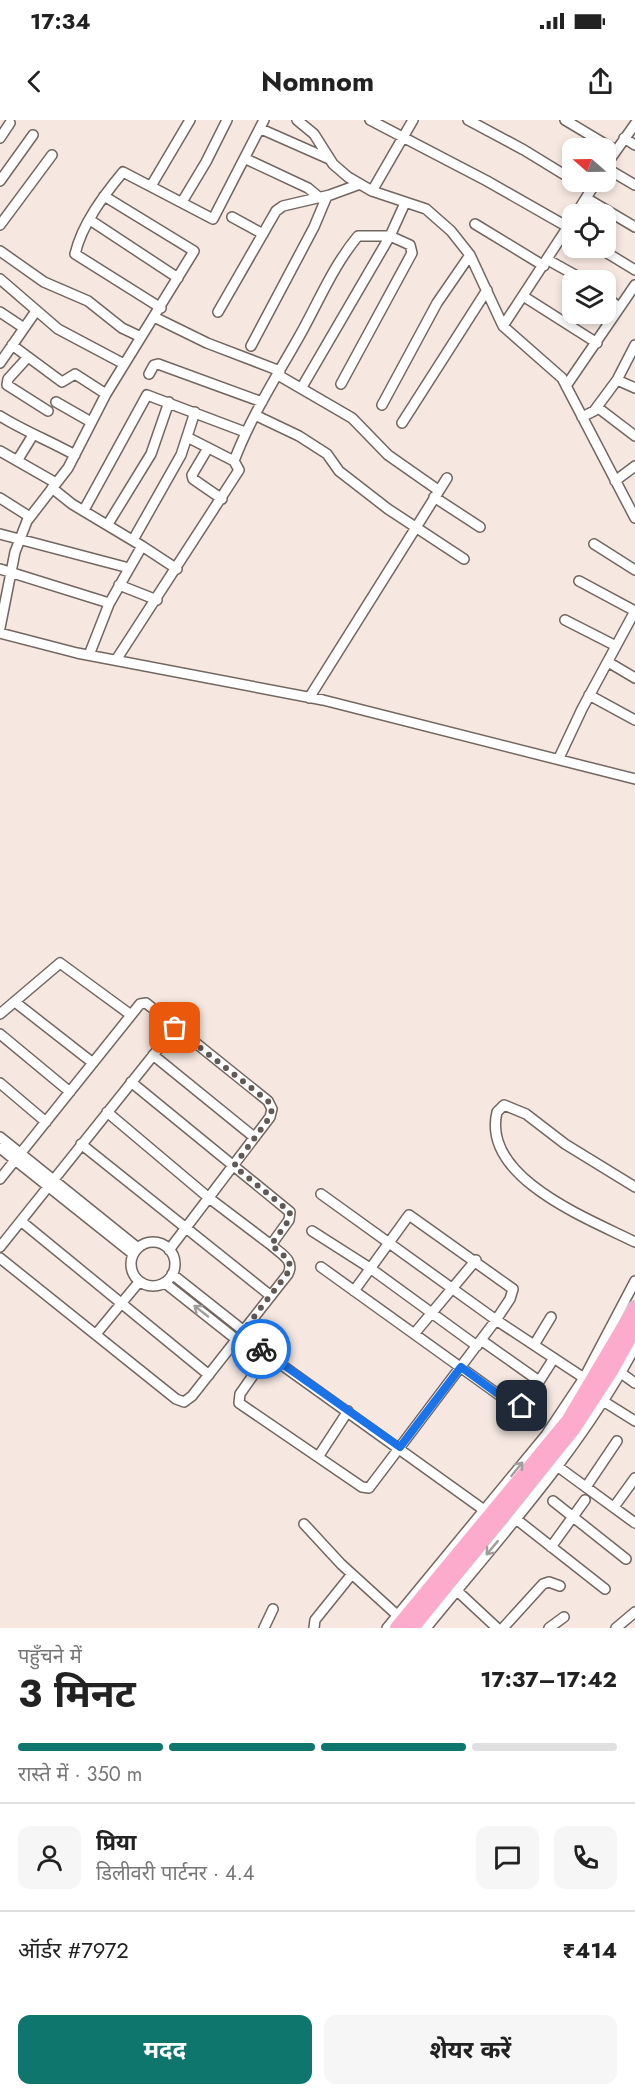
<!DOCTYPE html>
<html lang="hi">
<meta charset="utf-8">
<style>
:root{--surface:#fff;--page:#f6f6f6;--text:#222;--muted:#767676;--line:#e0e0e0;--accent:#0f766e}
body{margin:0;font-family:Jost,"Noto Sans Devanagari",sans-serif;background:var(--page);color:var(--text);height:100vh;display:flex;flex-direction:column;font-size:22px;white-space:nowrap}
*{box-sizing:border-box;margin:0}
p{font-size:20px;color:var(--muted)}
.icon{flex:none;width:33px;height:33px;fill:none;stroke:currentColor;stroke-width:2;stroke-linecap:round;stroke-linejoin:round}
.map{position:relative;height:1508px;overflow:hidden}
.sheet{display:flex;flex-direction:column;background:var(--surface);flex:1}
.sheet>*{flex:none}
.needle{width:39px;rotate:290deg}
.controls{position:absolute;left:562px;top:18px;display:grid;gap:12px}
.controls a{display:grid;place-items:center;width:54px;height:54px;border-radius:12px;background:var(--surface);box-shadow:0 3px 9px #0003;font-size:30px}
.pin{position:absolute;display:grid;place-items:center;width:51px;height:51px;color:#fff;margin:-26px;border-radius:12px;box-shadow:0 3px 9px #0006}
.courier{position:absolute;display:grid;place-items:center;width:60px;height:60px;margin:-30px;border:4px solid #1a73e8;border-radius:50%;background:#fff;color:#222;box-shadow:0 2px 8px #0007}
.head em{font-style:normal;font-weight:700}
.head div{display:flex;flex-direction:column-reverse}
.head{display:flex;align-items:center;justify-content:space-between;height:102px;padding:0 18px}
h1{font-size:39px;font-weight:700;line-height:45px}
.bar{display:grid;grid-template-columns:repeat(4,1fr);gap:9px 6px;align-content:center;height:72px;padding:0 18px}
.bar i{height:8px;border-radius:4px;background:var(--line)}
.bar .on{background:var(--accent)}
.bar p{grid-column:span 4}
.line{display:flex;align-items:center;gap:15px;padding:0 18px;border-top:2px solid var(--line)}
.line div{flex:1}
.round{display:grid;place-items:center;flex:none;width:63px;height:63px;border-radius:12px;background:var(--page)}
.cta{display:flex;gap:12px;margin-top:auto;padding:12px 18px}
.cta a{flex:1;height:69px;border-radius:12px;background:var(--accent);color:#fff;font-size:24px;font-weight:700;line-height:69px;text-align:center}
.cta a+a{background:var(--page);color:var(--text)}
.status{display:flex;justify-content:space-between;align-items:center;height:42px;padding:0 30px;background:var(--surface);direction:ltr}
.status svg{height:16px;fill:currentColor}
header{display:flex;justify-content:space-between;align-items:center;height:78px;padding:0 18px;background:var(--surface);font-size:27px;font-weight:700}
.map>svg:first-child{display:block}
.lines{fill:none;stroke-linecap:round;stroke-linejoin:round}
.minor-casing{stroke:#726660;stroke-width:12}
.highway-casing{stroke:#cacac9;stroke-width:16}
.minor{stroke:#fff;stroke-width:9}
.highway{stroke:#fdabcd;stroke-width:14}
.oneway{stroke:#9f9e9d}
.done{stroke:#605955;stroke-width:6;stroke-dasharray:0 10.8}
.route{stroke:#1a73e8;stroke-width:8}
</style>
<div class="status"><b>17:34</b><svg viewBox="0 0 49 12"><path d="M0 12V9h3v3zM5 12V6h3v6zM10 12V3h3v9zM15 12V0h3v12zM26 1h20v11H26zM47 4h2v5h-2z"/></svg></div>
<header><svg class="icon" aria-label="back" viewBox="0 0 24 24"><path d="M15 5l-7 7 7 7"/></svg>Nomnom<svg class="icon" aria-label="share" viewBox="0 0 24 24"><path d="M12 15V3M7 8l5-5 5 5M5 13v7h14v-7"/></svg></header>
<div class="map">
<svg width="635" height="1508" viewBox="0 0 635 1508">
<rect width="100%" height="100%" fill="#f6e8e1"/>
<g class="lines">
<defs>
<path id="minor" d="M297,0L314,14L333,44L348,57L372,71L426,89L451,111L470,135L503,206L562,258L635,398
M370,0L487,61L573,110
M468,0L524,30L573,60
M565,0L615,30
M261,9L329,39
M0,18L10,3
M624,18L635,25
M246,39L308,68L320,78
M606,45L635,4
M606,48L635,65
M0,61L33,15
M151,66L190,0
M372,71L413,0
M586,78L635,107
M182,82L206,42L227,0
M576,94L596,62
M232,97L263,114
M90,100L178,158
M475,104L544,146
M0,105L52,35
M599,128L635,150
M0,131L44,162L88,181L122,208L141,217
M548,140L584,160
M0,159L58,209L124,244
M523,176L597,223
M606,176L618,187
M161,188L75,134C82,104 104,75 123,52L213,99L264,0
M0,192L24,208
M218,192L276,91L283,86L330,75L360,64
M154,197L207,223L280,251
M503,206L573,99
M12,225L62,262L75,254L106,274
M635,225L617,260L635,268
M251,226L314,107L327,76
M28,237L8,259L7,265L48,291
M0,243L36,191
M149,254L154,245L158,244L262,282
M278,255L352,298L388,335L438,370
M566,266L635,165
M302,267L390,116L410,125L412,133L341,264
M56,282L91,302
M382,285L437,183L470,135
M597,287L635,316
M255,295L299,316L327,334L339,351L388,389L464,439
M0,296C24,311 50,321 75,335
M582,297L594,291L617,260
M402,303L487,170
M187,317L234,341
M208,328L192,355L193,359L222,379
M0,331L56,363
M17,341L33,315
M615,361L635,346
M52,368L72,384L142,426L109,484L89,535
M434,377L480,407
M0,378L30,397
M84,390L147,275L245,312
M108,404L151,334L169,282
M0,414L129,448
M133,420L181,335L195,292
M594,424L635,450
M142,426L177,449
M0,449L109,483
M579,461L635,491
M119,465L157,480
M565,500L616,526
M0,508L15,432L27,401L68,348L106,274L194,131L104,76
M0,513L77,533L323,580L635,659
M116,540L239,350L234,341C251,296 277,256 300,215C319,181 333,146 358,116H390L405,83
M608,542L635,558
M589,575L635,600
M309,578L447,358
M559,638L582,589L635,491
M15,882L93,943
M0,894L60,843L131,895
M0,914L70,972
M153,935L254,1017
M0,963L46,1002
M107,992L209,1078L271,1125
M0,1017L138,1128
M81,1024L271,1176
M0,1028L133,1134
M0,1059L140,884L146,883L268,981L272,989L270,997L169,1130
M635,1067L565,1024L526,994L504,985L497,992C481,1058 589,1099 635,1122
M321,1074L496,1200L584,1258
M22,1102L209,1255
M312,1111L370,1148L477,1226
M131 1144a22 22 0 1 1 44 0a22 22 0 1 1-44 0Z
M0,1127L175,908
M0,1138L176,1279L184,1282L192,1276L288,1154C295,1140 281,1134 271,1125L289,1100L290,1092L131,962
M321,1147L513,1285L519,1287L526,1282L554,1238
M172,1154L244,1211
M165,1163L237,1220
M96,1214L139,1162
M414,1214L476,1140
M240,1215L484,1390
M481,1220L539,1261
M534,1225L551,1197
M268,1234L240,1274L239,1283L362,1367L369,1368L496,1200L510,1179L513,1169L409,1095L354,1171
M621,1253L635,1263
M603,1281L635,1301
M318,1337L348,1291
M557,1346L635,1403
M586,1367L617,1321
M553,1381L626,1439
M614,1387L635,1358
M516,1399L605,1469
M304,1404L341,1444L397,1495
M551,1427L585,1380
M453,1467L497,1508
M264,1508L273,1489
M314,1508L315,1500L352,1454
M387,1508L546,1315L584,1258L635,1161
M426,1508C500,1417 580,1330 635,1227
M503,1508L543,1464L549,1462L560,1466
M549,1508L564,1497
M616,1508L635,1492"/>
<path id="highway" d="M397,1508L568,1301L635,1188
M412,1508L574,1308L611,1251L635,1208"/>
</defs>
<use href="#minor" class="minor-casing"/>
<use href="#highway" class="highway-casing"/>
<use href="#minor" class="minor"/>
<use href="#highway" class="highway"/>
</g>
<defs><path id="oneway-shaft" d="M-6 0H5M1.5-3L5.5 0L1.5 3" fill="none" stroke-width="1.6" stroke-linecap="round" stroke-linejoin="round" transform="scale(1.5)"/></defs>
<g class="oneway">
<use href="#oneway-shaft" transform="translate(201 1191) rotate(-142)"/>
<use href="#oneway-shaft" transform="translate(517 1349) rotate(-51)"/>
<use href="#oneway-shaft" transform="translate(492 1428) rotate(130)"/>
</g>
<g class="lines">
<path class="done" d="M175,908L268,981L272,989L270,997L234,1046L290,1092L289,1100L271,1125L289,1140L290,1150L240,1215L261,1229"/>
<path class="route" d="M261,1229L400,1327L461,1247L513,1285L522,1286"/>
</g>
</svg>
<div class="controls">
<a><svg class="needle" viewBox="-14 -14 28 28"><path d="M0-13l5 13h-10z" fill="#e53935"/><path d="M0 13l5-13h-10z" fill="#767676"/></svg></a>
<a><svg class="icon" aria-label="locate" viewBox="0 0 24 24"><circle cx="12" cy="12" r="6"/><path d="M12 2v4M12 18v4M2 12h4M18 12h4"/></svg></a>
<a><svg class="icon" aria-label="layers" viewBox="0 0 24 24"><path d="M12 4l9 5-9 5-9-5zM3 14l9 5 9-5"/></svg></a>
</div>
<div class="pin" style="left:175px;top:908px;background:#ea580c"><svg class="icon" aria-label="bag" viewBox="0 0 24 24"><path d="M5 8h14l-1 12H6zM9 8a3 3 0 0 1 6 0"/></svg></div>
<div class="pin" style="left:522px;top:1286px;background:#1f2937"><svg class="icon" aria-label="home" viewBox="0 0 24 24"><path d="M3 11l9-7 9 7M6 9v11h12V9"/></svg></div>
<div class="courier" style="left:261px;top:1229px"><svg class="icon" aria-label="bike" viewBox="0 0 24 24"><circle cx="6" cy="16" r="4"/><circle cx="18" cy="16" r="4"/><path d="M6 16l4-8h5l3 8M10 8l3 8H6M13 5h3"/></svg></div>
</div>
<section class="sheet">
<div class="head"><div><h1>3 मिनट</h1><p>पहुँचने में</p></div><em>17:37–17:42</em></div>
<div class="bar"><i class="on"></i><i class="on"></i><i class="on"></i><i></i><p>रास्ते में · 350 m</p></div>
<div class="line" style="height:108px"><a class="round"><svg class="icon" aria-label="person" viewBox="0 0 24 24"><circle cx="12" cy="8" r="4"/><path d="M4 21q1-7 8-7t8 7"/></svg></a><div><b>प्रिया</b><p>डिलीवरी पार्टनर · 4.4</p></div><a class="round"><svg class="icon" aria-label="chat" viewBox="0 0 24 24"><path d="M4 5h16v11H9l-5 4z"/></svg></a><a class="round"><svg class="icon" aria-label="phone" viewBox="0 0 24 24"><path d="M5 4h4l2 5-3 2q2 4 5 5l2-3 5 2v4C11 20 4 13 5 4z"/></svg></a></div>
<div class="line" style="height:78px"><div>ऑर्डर #7972</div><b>₹414</b></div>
<div class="cta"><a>मदद</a><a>शेयर करें</a></div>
</section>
